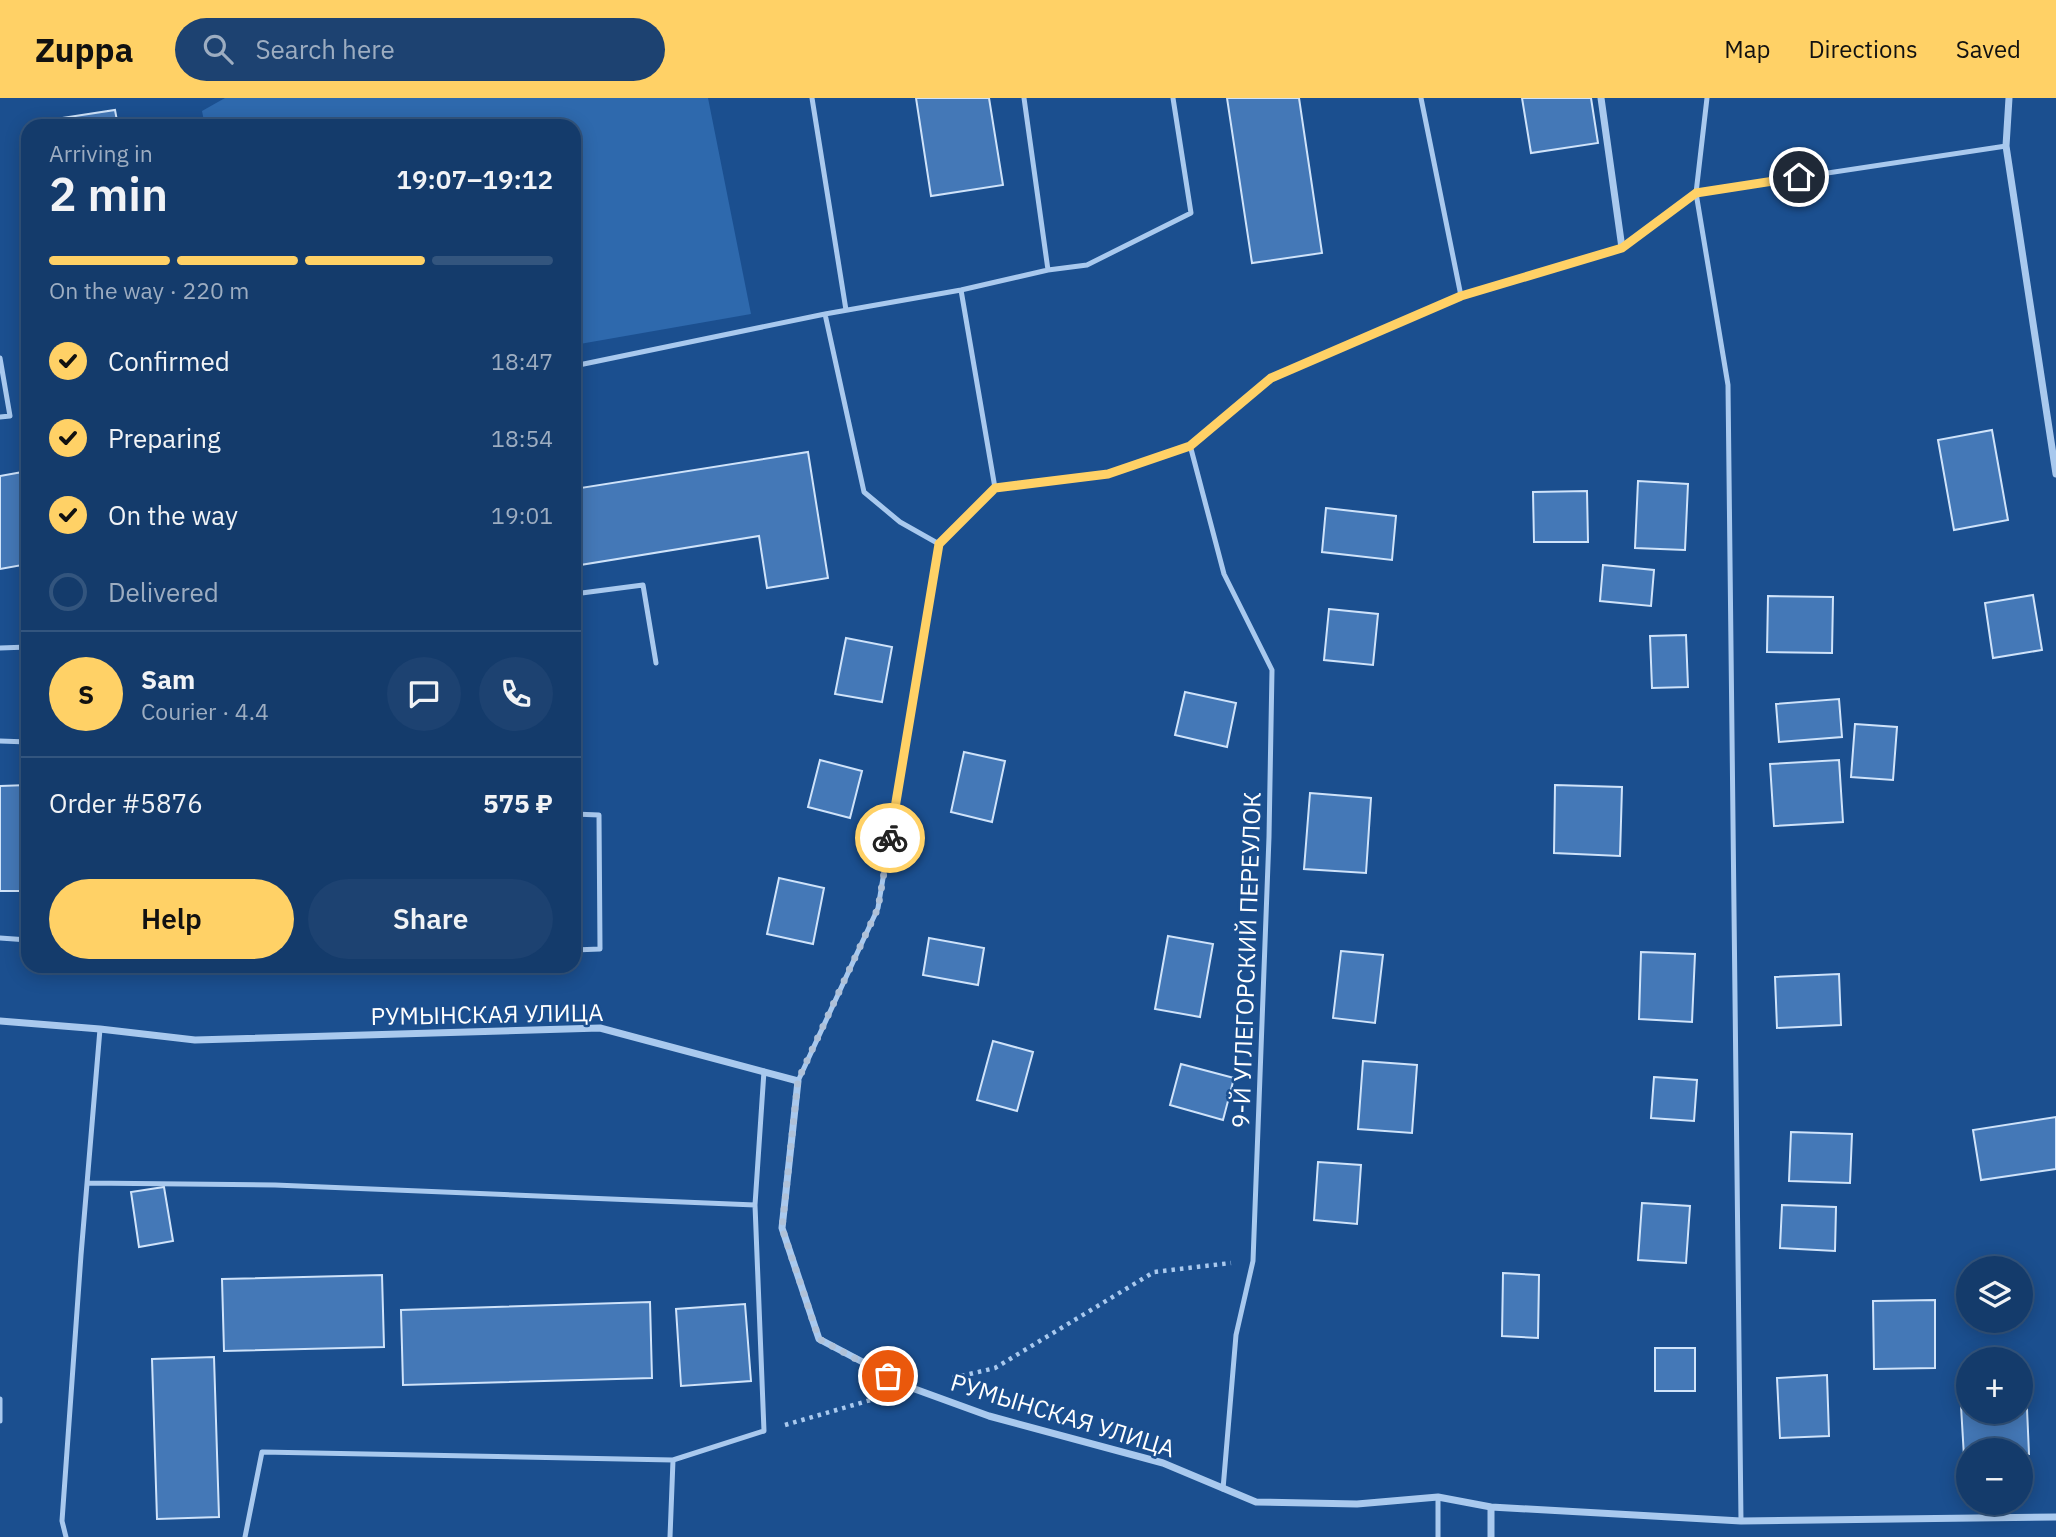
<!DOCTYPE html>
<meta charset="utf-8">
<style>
:root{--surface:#143b6b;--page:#1d4271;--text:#f1f3f6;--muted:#9dadc1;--line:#33557e;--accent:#ffd166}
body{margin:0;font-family:"IBM Plex Sans",sans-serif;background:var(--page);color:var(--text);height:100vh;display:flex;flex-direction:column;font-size:26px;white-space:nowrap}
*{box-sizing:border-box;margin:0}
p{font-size:23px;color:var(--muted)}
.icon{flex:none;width:38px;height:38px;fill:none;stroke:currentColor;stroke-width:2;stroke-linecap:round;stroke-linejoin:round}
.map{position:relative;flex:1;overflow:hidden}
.details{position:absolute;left:21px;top:21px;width:560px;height:854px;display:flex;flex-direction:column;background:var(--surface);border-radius:21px;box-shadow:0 4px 18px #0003,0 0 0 2px var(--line)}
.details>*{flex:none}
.controls{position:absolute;left:1956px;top:1158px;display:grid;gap:14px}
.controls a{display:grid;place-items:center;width:77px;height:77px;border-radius:50%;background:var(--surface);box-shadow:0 4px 18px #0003,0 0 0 2px var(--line);font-size:35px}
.pin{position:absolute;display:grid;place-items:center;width:60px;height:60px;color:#fff;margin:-30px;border:4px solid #fff;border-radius:50%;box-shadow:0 2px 7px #0007}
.courier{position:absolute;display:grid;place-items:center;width:70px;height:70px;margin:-35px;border:5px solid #ffd166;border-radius:50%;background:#fff;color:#222;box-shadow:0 2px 9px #0007}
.summary em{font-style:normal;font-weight:600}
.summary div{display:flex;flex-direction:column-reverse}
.summary{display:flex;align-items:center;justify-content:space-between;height:119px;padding:0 28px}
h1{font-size:46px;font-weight:600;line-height:52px}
.bar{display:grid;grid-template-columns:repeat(4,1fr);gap:10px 7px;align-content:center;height:84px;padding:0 28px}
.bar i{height:9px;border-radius:5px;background:var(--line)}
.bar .on{background:var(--accent)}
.bar p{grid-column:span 4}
.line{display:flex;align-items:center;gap:18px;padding:0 28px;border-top:2px solid var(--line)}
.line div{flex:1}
.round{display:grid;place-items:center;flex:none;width:74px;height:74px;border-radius:37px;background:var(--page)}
ol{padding:0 28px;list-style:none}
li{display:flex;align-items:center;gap:21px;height:77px}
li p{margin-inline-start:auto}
li .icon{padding:7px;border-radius:50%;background:var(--accent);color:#111;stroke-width:4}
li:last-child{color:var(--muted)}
li i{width:38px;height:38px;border:4px solid var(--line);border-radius:50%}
.cta{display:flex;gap:14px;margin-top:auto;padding:14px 28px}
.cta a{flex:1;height:80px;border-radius:42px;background:var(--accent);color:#111;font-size:28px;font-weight:600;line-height:80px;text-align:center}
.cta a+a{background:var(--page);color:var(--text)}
header{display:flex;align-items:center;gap:42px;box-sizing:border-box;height:98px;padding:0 35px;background:var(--accent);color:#111}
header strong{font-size:33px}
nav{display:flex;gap:38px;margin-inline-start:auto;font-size:24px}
.search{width:490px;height:63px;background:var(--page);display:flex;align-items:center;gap:18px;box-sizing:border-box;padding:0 24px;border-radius:38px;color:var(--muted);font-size:26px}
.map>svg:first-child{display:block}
.green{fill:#2e69ad}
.building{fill:#4478b7;stroke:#cfe3fa;stroke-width:2}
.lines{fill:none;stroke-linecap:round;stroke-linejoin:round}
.path{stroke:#a9c9ee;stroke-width:4.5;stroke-dasharray:3.5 5;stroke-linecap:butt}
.service{stroke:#a9c9ee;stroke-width:5}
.minor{stroke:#a9c9ee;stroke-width:7}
.done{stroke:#afc1d8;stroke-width:7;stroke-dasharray:0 12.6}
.route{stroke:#ffd166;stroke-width:9}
.labels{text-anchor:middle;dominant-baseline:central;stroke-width:5;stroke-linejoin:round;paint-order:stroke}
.street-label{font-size:24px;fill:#fff;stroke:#1b4f8f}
</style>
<header>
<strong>Zuppa</strong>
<div class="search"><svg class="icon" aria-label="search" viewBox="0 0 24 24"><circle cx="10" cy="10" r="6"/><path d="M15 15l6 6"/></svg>Search here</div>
<nav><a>Map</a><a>Directions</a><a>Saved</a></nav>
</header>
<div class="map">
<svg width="2056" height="1439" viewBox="0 0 2056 1439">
<rect width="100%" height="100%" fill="#1b4f8f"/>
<path class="green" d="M225,0H708L751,216L574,247V28H205L202,13Z"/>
<path class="building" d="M916,0H989L1003,87L931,98Z
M1227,0H1299L1322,155L1252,165Z
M1522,0H1591L1598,45L1531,55Z
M115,12L118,28H29V25Z
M1992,332L2008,422L1954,432L1938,342Z
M808,354L828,480L767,490L759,438L574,468V391Z
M28,373V466L0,471V378Z
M1638,383L1688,386L1685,452L1635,450Z
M1587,393L1588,444H1534L1533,394Z
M1326,410L1396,418L1392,462L1322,454Z
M1603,467L1654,472L1651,508L1600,503Z
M2033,497L2042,552L1993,560L1985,505Z
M1768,498L1833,499L1832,555L1767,554Z
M1329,511L1378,516L1373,567L1324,562Z
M1686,537L1688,589L1652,590L1650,538Z
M846,540L892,549L882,604L835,596Z
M1185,594L1236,605L1227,649L1175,637Z
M1839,601L1842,639L1779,644L1776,606Z
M1855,626L1897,629L1893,682L1851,679Z
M964,654L1005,663L992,724L951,714Z
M820,662L862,673L850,720L808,709Z
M1839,662L1843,724L1774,728L1770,666Z
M28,687V793H0V688Z
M1555,687L1622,689L1620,758L1554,755Z
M1310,695L1371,700L1366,775L1304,771Z
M779,780L824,790L813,846L767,836Z
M1168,838L1213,846L1200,919L1155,911Z
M929,840L984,850L978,887L923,877Z
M1341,853L1383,857L1375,925L1333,920Z
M1641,854L1695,856L1692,924L1639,921Z
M1839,876L1841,927L1777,930L1775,879Z
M993,943L1033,954L1017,1013L977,1002Z
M1363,963L1417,967L1412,1035L1358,1031Z
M1181,966L1234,980L1223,1022L1170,1007Z
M1654,979L1697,982L1694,1023L1651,1020Z
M2056,1019V1071L1981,1082L1973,1032Z
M1791,1034L1852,1036L1850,1085L1789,1083Z
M1318,1064L1361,1067L1357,1126L1314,1122Z
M164,1089L173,1143L139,1149L131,1094Z
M1642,1105L1690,1108L1686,1165L1638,1162Z
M1782,1107L1836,1109L1835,1153L1780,1150Z
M1503,1175L1539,1177L1538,1240L1502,1238Z
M382,1177L384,1249L224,1253L222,1181Z
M382,1177L384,1249L224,1253L222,1181Z
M1935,1202V1270L1874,1271L1873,1203Z
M650,1204L652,1280L403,1287L401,1212Z
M650,1204L652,1280L403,1287L401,1212Z
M745,1206L751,1283L681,1288L676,1211Z
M1655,1250H1695V1293H1655Z
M214,1259L219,1419L157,1421L152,1261Z
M214,1259L219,1419L157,1421L152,1261Z
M1827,1277L1829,1338L1780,1340L1777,1280Z
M2021,1288H2026L2029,1356H2021V1353H1969V1359H1964L1960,1291L1969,1290V1314H2021Z"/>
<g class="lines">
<path class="path" d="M953,1280L995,1270L1154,1174L1231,1165
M785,1327L881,1299"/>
<path class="service" d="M812,0L846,212
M1024,0L1048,172
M1421,0L1461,198
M961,192L995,390
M825,216L864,394L900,424L939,446L995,390L1108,375L1190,347L1271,280L1461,198L1622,150L1696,95L1707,0
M0,260L10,318L0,319
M574,268L825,216L961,192L1048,172L1087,167L1191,115L1173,0
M1190,347L1224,476L1272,572L1269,739L1253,1163L1236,1237L1223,1391
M574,496L643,487L656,565
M0,550L28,549
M0,643L28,644
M574,716L599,717L600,851L574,852
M0,840L28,842
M798,983L878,810L939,446
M87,1085L275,1087L755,1107
M0,1301V1323
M673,1362L764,1333L755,1107L764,973
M1741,1423L1728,287L1696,95L2006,48
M66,1439L62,1423L81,1157L100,931
M245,1439L262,1354L673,1362L670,1439
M1438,1439V1399"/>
<path class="minor" d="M1601,0L1622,150
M2009,0L2006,48L2056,376
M0,923L100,931L195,942L600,930L798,983L782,1130L819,1241L912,1290L989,1318L1163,1365L1256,1404L1357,1406L1438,1399L1491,1409L1741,1423L2056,1419
M1491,1439V1409"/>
</g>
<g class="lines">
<path class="done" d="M888,1278L819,1241L782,1130L798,982L878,810L890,740"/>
<path class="route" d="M890,740L939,446L995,390L1108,376L1190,348L1271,280L1461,198L1622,150L1696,95L1799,79"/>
</g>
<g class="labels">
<g class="street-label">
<text transform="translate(1246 862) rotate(-88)">9-Й УГЛЕГОРСКИЙ ПЕРЕУЛОК</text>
<text transform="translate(487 916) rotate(-1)">РУМЫНСКАЯ УЛИЦА</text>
<text transform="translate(1063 1317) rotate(17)">РУМЫНСКАЯ УЛИЦА</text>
</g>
</g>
</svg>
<div class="controls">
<a><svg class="icon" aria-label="layers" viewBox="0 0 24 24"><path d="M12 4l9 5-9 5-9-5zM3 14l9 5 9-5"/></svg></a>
<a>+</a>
<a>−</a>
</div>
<div class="pin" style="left:888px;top:1278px;background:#ea580c"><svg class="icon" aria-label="bag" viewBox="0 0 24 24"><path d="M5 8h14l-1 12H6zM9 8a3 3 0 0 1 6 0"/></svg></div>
<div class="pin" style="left:1799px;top:79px;background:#1f2937"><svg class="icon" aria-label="home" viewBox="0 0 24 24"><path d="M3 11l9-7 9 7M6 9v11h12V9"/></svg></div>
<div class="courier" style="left:890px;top:740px"><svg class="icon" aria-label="bike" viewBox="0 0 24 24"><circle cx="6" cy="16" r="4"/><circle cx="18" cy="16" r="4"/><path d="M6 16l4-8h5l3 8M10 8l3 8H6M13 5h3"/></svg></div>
<section class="details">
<div class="summary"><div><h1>2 min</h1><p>Arriving in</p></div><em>19:07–19:12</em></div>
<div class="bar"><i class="on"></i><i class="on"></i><i class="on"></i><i></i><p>On the way · 220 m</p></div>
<ol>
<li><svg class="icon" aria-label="check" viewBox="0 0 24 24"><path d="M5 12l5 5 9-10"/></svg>Confirmed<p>18:47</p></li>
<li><svg class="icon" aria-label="check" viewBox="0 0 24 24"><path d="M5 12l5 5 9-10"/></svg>Preparing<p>18:54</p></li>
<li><svg class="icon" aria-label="check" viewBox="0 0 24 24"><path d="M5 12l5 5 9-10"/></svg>On the way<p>19:01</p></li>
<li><i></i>Delivered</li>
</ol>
<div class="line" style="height:126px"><b class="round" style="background:var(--accent);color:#111">S</b><div><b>Sam</b><p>Courier · 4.4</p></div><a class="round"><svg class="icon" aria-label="chat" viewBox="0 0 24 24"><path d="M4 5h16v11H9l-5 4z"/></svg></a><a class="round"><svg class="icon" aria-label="phone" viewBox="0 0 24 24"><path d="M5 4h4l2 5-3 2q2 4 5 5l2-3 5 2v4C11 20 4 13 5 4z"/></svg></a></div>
<div class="line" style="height:91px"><div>Order #5876</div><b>575 ₽</b></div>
<div class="cta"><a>Help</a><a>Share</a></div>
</section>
</div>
